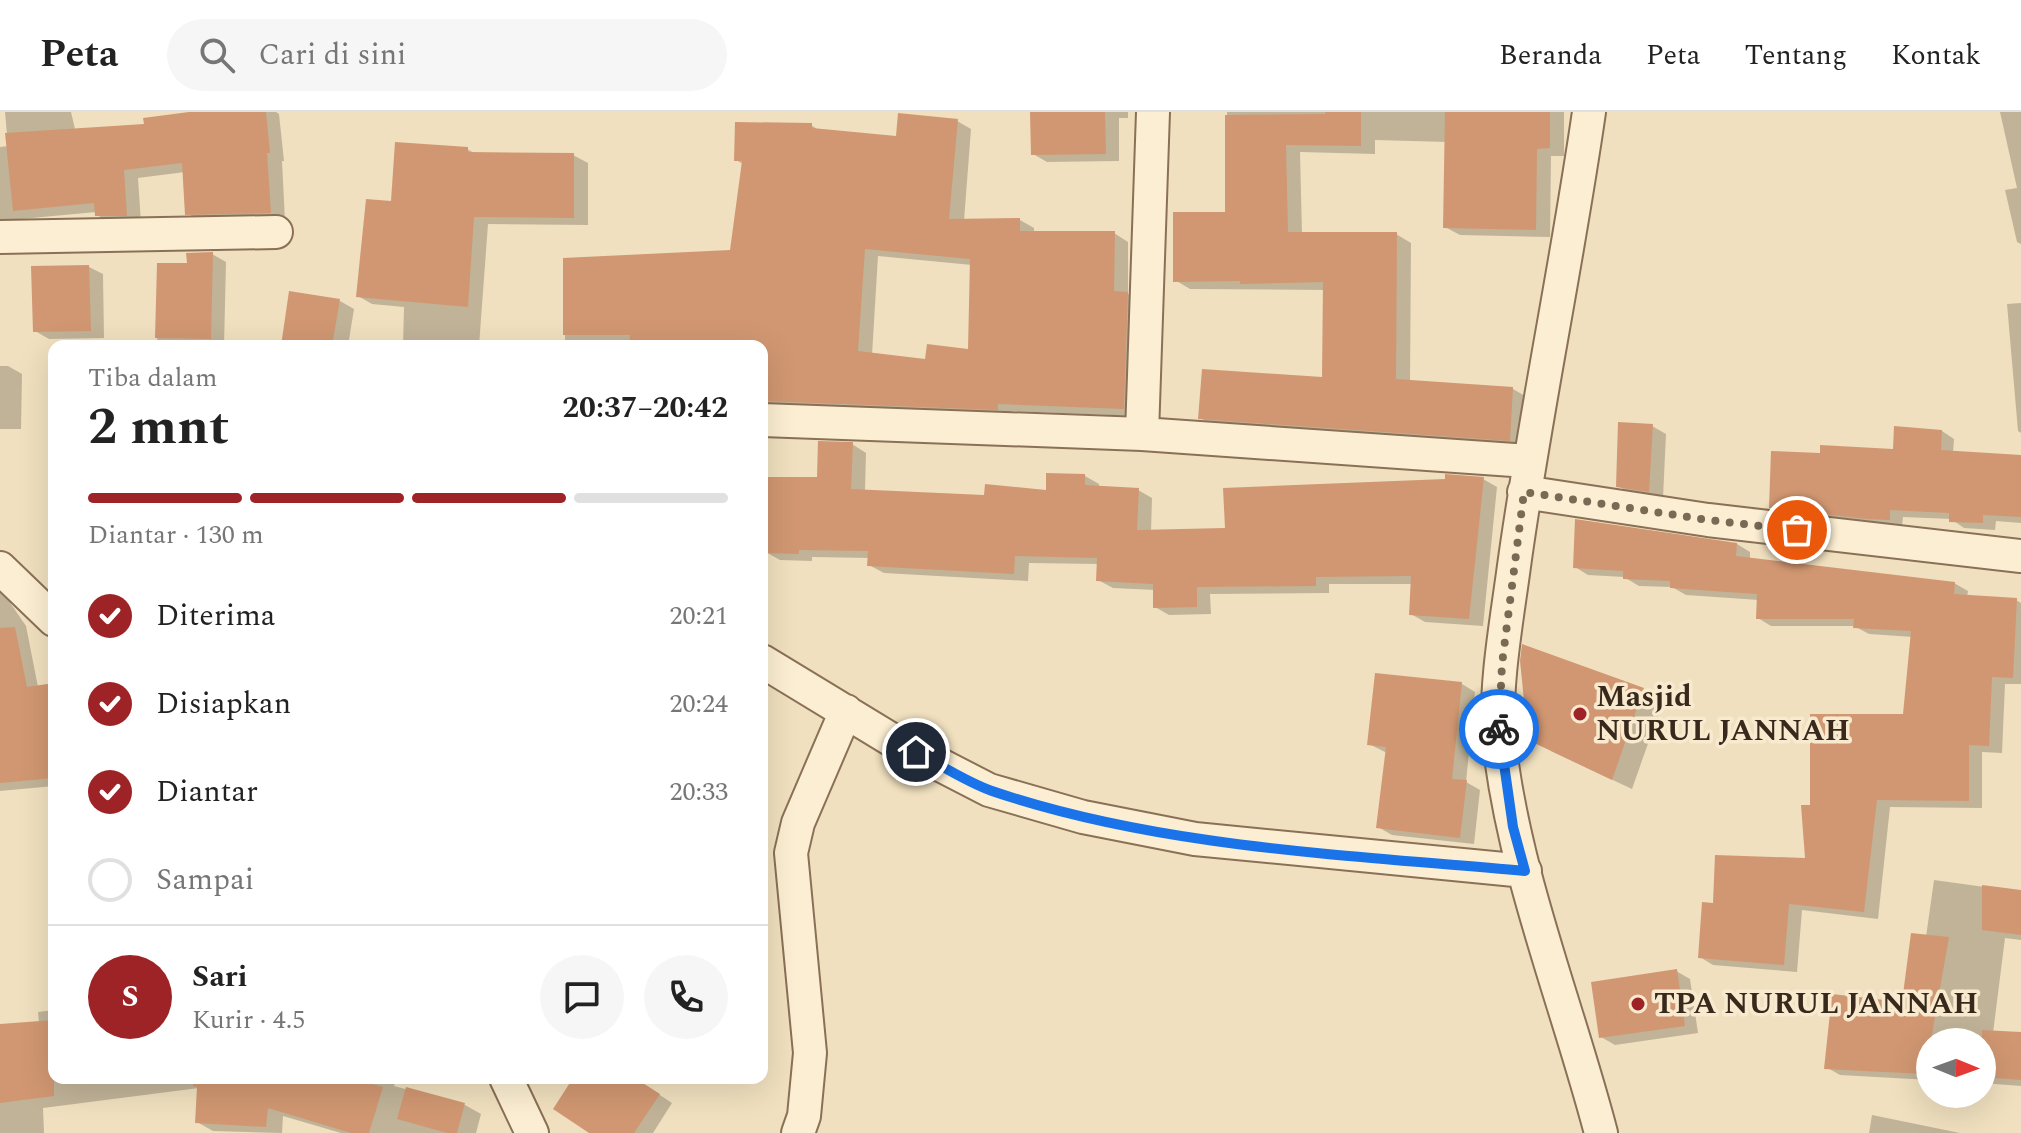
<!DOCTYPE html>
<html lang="id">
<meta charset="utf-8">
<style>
:root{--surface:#fff;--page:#f6f6f6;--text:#222;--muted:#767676;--line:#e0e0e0;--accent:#9d2327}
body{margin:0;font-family:Spectral,serif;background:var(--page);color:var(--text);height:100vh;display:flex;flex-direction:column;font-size:30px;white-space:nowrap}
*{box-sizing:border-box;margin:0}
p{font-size:26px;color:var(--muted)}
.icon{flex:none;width:44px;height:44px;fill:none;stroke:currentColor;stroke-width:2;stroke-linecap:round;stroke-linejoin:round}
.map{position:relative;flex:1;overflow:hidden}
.panel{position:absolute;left:48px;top:228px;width:720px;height:744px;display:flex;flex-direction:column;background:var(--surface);border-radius:16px;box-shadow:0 8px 32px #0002}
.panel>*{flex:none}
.needle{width:52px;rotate:91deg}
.buttons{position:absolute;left:1916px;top:916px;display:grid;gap:16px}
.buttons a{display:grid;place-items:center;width:80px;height:80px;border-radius:50%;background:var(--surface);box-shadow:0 8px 32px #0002;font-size:40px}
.pin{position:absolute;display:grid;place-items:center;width:68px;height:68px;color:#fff;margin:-34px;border:4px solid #fff;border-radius:50%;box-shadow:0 2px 8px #0007}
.courier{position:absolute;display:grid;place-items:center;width:80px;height:80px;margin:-40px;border:6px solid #1a73e8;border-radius:50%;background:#fff;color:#222;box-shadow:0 2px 10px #0007}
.head em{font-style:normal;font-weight:700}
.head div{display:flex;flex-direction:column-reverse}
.head{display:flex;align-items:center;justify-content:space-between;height:136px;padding:0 40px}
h1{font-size:52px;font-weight:700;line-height:60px}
.bar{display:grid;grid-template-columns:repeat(4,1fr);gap:12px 8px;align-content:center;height:96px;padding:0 40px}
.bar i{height:10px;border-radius:6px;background:var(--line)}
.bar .current{background:var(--accent)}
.bar p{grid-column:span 4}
.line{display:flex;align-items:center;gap:20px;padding:0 40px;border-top:2px solid var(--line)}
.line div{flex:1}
.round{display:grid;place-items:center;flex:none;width:84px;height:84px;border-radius:42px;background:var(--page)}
ol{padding:0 40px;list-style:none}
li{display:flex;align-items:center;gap:24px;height:88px}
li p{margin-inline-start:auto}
li .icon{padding:8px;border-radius:50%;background:var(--accent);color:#fff;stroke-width:4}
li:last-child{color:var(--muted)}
li i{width:44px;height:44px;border:4px solid var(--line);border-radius:50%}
header{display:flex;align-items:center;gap:48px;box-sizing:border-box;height:112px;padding:0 40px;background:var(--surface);border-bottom:2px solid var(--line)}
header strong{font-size:38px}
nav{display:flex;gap:44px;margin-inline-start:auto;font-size:28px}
.search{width:560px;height:72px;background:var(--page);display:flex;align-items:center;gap:20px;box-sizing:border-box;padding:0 28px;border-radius:44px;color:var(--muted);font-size:30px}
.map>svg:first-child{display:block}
.shadow{fill:#0003;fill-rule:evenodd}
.building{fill:#d19772;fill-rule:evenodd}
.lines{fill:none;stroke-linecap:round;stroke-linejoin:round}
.street-casing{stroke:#8a7056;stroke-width:36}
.street{stroke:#fbeed2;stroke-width:32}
.done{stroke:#796955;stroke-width:8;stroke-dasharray:0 14.4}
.route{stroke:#1a73e8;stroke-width:10}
.poi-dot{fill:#9d2327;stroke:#f7eacf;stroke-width:3}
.labels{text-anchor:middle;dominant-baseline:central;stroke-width:7;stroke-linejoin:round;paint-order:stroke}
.poi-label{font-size:30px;font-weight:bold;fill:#39291c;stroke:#f7eacf;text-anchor:start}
</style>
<header>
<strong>Peta</strong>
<div class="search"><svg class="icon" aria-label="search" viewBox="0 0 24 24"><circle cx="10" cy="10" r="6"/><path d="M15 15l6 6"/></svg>Cari di sini</div>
<nav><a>Beranda</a><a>Peta</a><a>Tentang</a><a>Kontak</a></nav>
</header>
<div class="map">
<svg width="2021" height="1021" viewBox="0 0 2021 1021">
<rect width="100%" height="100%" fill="#f0e0bf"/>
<path class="shadow" d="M5,0H71L75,17L146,14L206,0H276L279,2L284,49H282L285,109L202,110L187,101L185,60L138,66L141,111L112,112L97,103L96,100L0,109V35L8,34Z
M1032,0H1128V6H1119V49L1047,50L1033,42Z
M1227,0H1564V44H1551L1550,125L1460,123L1445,115L1447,30L1375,28V42L1300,40L1302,122H1396L1411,131L1410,270L1513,277L1527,285L1524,336L1215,314L1200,306L1324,267L1325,178L1190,177L1175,168L1227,102Z
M2000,0H2021V132L2017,130L2005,78L2017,76Z
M957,9L971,17L964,109L1020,108L1034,116V121H1114L1128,130V182L1141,190L1137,304L1012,299L1011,305H762V234H565V148L732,140L743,52L736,48L811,13L820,19L898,26ZM878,144L972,153L970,239L926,249L872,243Z
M467,37L476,42L573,43L588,51V113L488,112L479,234H403L404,195L372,192L358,184L393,92Z
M212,142L226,150L224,234H157L159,153H189Z
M89,155L103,162L104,226L49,227L35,219Z
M340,189L354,197L348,234H283Z
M2021,191V321L2018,319L2007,192Z
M0,254H8L22,262L21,317H0Z
M1652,314L1666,322L1663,386L1632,382L1618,374Z
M1942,319L1954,327L1953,341L2021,345V411L1996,409L1995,418L1964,416L1951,407L1903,405L1902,414L1784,402L1771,395L1822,343L1895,339Z
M852,332L866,341L865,379L986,385L1048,380L1085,364L1099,372V376L1138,378L1152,386L1151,420L1227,418L1483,367L1497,375L1483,514L1425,510L1411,502L1413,472H1329V481L1210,482L1211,502L1169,503L1155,495V478L1113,476L1098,468L1099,452L1029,451L1028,469L884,461L869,453L870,446L812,445V449L780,448L762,438V367L819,368Z
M1737,432L1750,440V447L1954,471L1968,479L1967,485L2016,488L2021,491V572H2005L2002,641L1982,640V696L1890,695L1878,807L1802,798L1797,860L1713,853L1700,845L1715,793L1807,748L1812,694L1905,604L1913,525L1869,522L1854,514H1771L1758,506L1759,488L1686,483L1672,475L1639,474L1624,465L1588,463L1575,455Z
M0,476L26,514L38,575L54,573V674L0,679Z
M1462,572L1475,580L1466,670L1480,678L1474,732L1392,723L1378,715L1387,641L1369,632Z
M1643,578L1663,589L1632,677L1551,639Z
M1934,768L2021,780V828L2005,826L1993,921L2021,922V974L1982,971V930H1930V968L1840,963L1826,955L1903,892L1926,825Z
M1676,859L1690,867L1698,921L1615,933L1601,925Z
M54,898V966H396L394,974L465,993L481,1002L476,1021H341L283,1004L282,1021L213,1019L197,1010L199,976L43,996L44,1021H0V914L39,911L38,900Z
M576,966H634L672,991L653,1021H592Z
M1872,1003L1960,1021H1869Z"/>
<path class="building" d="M189,0H266L270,41H267L271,101L185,103L182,51L124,58L127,104H95L94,91L13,99L5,21L144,12L143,6Z
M1030,0H1105L1106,42L1031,43Z
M1325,0H1361V34L1286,33L1288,120H1397L1396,267L1513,275L1510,329L1198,307L1202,257L1322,265L1323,170L1240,172V169L1173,170V100H1225V3L1325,2Z
M1445,0H1550V36L1537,37L1536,118L1443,116Z
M898,1L958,7L949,107L1020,106V119H1115L1114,179L1128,180L1124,297L998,292V298L762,289V234H629L630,223H563V146L730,138L742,49H734L735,10L812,11V16L896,24ZM865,137L970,147L968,237L927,232L925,247L858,239Z
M395,30L468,35V40L574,41V106L474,105L468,195L356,185L366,87L391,89Z
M213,140L211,227L155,226L157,151H187L186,141Z
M89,153L91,219L33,220L31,154Z
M289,179L340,187L332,234H281Z
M1618,310L1653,312L1649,380L1616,375Z
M1894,314L1942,318L1941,338L2021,343V405L1983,403V411L1949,410V401L1890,398V408L1867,407L1769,396L1771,339L1820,341V333L1893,337Z
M818,329L853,330L851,377L984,383L985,372L1046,378V361L1085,362V373L1139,376L1137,418L1225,416L1223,376L1445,367V362L1484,365L1469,507L1409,503L1411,464L1316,465V474L1197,475V495L1153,496V472L1096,469L1097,446L1015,444L1014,462L867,454L868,439L799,438V442L764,441L766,365H817Z
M1575,407L1737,431L1736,444L1955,470L1954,482L2017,486L2013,566L1992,565L1989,634L1969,633V689L1877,688L1864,800L1789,792L1784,853L1698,846L1702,790L1713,791L1715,743L1805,746L1801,693H1810V602H1903L1911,519L1853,516L1854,507H1756L1757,482L1670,476V469L1623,467V459L1573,456Z
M15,515L27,575L54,571V666L0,671V516Z
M1522,532L1644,576L1612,668L1528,628L1520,549Z
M1375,561L1462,570L1452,667L1467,668L1460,726L1376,716L1386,635L1367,633Z
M1982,773L2021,778V823L1982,818Z
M1911,821L1949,825L1925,962L1824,957L1832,882L1902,890Z
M1677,857L1685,914L1599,926L1591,870Z
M54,908V984L0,991V912Z
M1982,918L2021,920V968L1982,965Z
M194,966H350L383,975L369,1021H351L268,996L266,1015L195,1011L197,975L193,974Z
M573,966H635L660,982L634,1021H589L553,997Z
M406,975L465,991L457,1021H447L397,1007Z"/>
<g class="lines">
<defs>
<path id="street" d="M1589,0C1567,152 1535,302 1514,454C1507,507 1494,576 1499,629C1514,763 1567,891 1601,1021
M0,125L276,120
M762,308L1142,322L1528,349
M1142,322L1153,0
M1524,380L1708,408L2021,444
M0,456L54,508
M762,549L892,628L989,678L1083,705L1195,727L1525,759
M506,966L532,1021
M798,1021L804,1004L810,941L791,741L798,711L846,599"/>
</defs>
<use href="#street" class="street-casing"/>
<use href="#street" class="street"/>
</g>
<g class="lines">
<path class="done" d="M1499,617L1502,552L1524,380L1708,408L1797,418"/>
<path class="route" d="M916,640C941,653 966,670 992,679C1160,736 1350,743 1525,759L1513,715L1499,617"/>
</g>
<g class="poi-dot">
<circle cx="1580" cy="602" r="8"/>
<circle cx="1638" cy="892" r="8"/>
</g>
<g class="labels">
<g class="poi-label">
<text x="1596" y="585">Masjid<tspan x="1596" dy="34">NURUL JANNAH</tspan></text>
<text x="1654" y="892">TPA NURUL JANNAH</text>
</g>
</g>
</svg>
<div class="buttons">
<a><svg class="needle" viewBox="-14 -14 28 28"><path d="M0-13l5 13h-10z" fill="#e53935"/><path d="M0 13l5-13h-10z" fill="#767676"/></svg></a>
</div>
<div class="pin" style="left:1797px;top:418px;background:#ea580c"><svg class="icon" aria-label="bag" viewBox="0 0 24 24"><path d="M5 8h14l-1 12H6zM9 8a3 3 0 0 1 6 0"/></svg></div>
<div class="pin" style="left:916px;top:640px;background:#1f2937"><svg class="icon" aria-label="home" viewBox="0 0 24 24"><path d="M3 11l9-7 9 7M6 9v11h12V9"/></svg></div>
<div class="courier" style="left:1499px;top:617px"><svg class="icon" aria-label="bike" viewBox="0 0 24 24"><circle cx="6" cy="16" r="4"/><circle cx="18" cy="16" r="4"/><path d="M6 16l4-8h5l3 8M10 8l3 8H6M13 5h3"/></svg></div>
<section class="panel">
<div class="head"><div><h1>2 mnt</h1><p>Tiba dalam</p></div><em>20:37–20:42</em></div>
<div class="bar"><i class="current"></i><i class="current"></i><i class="current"></i><i></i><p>Diantar · 130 m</p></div>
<ol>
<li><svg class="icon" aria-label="check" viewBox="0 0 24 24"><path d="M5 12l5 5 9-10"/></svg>Diterima<p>20:21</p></li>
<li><svg class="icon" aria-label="check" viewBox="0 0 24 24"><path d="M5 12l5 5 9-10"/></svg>Disiapkan<p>20:24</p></li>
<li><svg class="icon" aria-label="check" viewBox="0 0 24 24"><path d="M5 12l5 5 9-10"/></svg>Diantar<p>20:33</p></li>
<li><i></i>Sampai</li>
</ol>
<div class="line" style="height:144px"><b class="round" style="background:var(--accent);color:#fff">S</b><div><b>Sari</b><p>Kurir · 4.5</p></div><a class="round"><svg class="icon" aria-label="chat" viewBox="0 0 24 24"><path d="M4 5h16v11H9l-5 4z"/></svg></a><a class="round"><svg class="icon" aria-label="phone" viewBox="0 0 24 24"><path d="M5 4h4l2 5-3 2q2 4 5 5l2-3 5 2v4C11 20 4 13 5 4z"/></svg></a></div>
</section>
</div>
